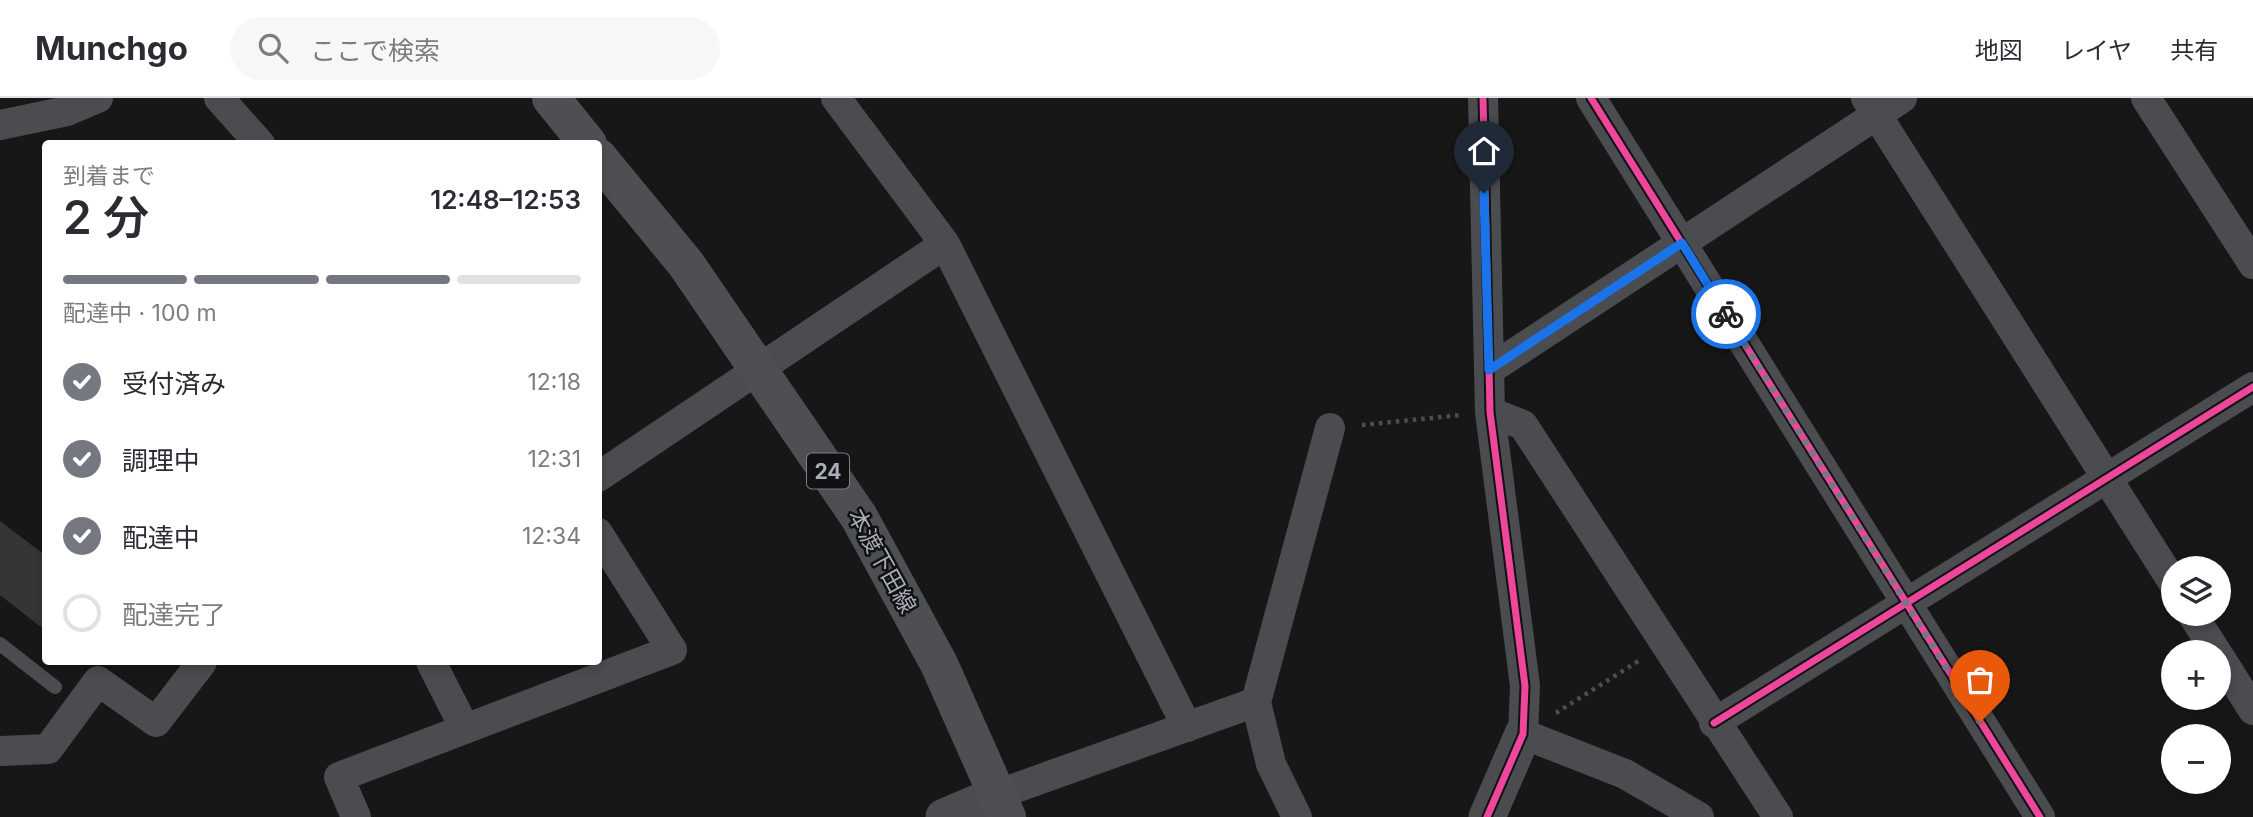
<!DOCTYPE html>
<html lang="ja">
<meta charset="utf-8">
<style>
:root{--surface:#fff;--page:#f7f7f7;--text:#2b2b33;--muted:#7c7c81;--line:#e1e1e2;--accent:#757880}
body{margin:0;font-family:Inter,"Noto Sans JP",sans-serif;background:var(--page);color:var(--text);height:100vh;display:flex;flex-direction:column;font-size:26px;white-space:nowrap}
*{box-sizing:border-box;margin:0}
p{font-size:23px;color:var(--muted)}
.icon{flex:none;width:38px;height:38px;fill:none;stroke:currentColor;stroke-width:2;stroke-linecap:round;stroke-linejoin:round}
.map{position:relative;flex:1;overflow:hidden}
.sheet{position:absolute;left:42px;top:42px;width:560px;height:525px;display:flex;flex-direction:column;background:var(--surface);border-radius:7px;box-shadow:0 4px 10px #0003}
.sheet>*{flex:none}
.buttons{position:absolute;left:2161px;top:458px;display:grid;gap:14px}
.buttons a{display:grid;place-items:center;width:70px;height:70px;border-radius:50%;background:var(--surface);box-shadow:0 4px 10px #0003;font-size:35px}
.pin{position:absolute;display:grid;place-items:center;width:60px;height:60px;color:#fff;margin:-72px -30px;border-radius:50% 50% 50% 0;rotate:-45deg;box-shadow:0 0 7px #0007}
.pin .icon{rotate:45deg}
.courier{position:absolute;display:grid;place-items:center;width:70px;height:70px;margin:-35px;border:5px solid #1a73e8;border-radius:50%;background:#fff;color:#222;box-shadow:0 2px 9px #0007}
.summary em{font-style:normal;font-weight:600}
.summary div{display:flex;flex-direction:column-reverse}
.summary{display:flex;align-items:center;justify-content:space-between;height:119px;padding:0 21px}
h1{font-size:46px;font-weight:600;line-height:52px}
.bar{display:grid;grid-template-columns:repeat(4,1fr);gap:10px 7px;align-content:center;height:84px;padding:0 21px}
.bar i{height:9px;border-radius:5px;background:var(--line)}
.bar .active{background:var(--accent)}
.bar p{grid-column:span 4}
ol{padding:0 21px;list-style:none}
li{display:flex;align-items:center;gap:21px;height:77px}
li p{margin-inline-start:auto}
li .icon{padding:7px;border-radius:50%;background:var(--accent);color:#fff;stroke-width:4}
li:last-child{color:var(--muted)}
li i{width:38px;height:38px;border:4px solid var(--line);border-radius:50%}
header{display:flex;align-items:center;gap:42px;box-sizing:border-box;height:98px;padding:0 35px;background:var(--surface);border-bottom:2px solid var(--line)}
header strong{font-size:33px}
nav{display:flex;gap:38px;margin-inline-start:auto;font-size:24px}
.search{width:490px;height:63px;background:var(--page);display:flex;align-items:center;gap:18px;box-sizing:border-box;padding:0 24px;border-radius:38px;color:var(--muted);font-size:26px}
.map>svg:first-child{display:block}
.building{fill:#353536}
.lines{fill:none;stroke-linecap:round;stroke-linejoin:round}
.path{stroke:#4d4e52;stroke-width:4.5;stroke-dasharray:3.5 5;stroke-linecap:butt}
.service{stroke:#4b4c50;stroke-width:14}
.minor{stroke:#4b4c50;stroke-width:30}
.tertiary{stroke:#4b4c50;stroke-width:37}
.primary{stroke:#4d4f52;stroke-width:38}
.cycleway-casing{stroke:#111113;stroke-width:11}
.cycleway{stroke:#ed469a;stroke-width:7}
.done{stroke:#757880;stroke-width:7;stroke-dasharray:0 12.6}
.route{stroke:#1a73e8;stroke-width:9}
.labels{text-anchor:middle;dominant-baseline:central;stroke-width:5;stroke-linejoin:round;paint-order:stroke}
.shield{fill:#111113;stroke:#7b7e86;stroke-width:2}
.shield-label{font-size:21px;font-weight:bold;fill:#a8adb8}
.street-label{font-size:23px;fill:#a8adb8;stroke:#111113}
</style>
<header>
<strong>Munchgo</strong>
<div class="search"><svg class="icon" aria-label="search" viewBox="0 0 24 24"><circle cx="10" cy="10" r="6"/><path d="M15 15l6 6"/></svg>ここで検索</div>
<nav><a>地図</a><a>レイヤ</a><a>共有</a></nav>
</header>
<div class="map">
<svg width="2253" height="719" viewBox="0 0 2253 719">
<rect width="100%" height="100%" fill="#171717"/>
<path class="building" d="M0,423L46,458V533L0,497Z"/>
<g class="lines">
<path class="path" d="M1362,327L1461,317
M1556,615L1640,562"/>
<path class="service" d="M0,546L55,589"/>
<path class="minor" d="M219,0L260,46
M1483,0L1490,314L1525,588L1523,636L1625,676L1699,719
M1591,0L2040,719
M1866,0L2174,486
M2146,0L2253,166
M0,27L67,13L98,0
M945,146L1187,629
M1489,272L1902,0
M1490,314L1523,327L1778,719
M598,379L945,146L836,0
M2192,516L2217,555
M2219,558L2253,612
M431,564L465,631
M1714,625L2253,289
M0,653L48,651L98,583L156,624L202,564
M996,697L1256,604
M356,719L339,679L672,552L598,435
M1297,719L1271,666L1256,604L1330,330"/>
<path class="tertiary" d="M944,719L996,697
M1487,719L1523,636"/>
<path class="primary" d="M551,0L588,46
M598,59L686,166L859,419L939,566L1007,719"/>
<defs>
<path id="cycleway" d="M1483,0L1490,314L1525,588L1523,636L1487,719
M1591,0L2040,719
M1714,625L2253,289"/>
</defs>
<use href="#cycleway" class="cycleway-casing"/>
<use href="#cycleway" class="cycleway"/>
</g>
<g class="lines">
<path class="done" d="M1726,216L1980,624"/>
<path class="route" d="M1484,95L1489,272L1682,145L1726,216"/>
</g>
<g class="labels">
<rect class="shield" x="807" y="355.5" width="42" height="35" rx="5"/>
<g class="shield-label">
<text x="828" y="373">24</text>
</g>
<g class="street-label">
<text transform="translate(882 463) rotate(61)">本渡下田線</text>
</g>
</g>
</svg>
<div class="buttons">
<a><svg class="icon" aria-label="layers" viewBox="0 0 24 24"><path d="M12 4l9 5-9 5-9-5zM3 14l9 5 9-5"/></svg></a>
<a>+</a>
<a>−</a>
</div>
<div class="pin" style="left:1980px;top:624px;background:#ea580c"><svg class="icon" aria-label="bag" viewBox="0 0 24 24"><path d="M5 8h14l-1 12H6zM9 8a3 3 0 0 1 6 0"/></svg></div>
<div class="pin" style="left:1484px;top:95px;background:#1f2937"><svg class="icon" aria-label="home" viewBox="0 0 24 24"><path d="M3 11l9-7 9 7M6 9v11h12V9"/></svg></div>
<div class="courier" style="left:1726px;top:216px"><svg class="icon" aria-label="bike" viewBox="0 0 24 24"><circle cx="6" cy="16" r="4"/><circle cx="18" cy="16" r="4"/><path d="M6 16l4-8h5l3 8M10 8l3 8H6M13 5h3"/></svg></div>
<section class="sheet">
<div class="summary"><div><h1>2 分</h1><p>到着まで</p></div><em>12:48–12:53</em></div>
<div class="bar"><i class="active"></i><i class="active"></i><i class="active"></i><i></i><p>配達中 · 100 m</p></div>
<ol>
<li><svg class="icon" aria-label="check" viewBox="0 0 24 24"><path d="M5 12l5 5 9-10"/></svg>受付済み<p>12:18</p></li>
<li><svg class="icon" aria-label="check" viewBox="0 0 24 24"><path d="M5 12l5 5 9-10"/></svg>調理中<p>12:31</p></li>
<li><svg class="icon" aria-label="check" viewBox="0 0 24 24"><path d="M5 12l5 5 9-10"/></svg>配達中<p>12:34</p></li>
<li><i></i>配達完了</li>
</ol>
</section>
</div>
